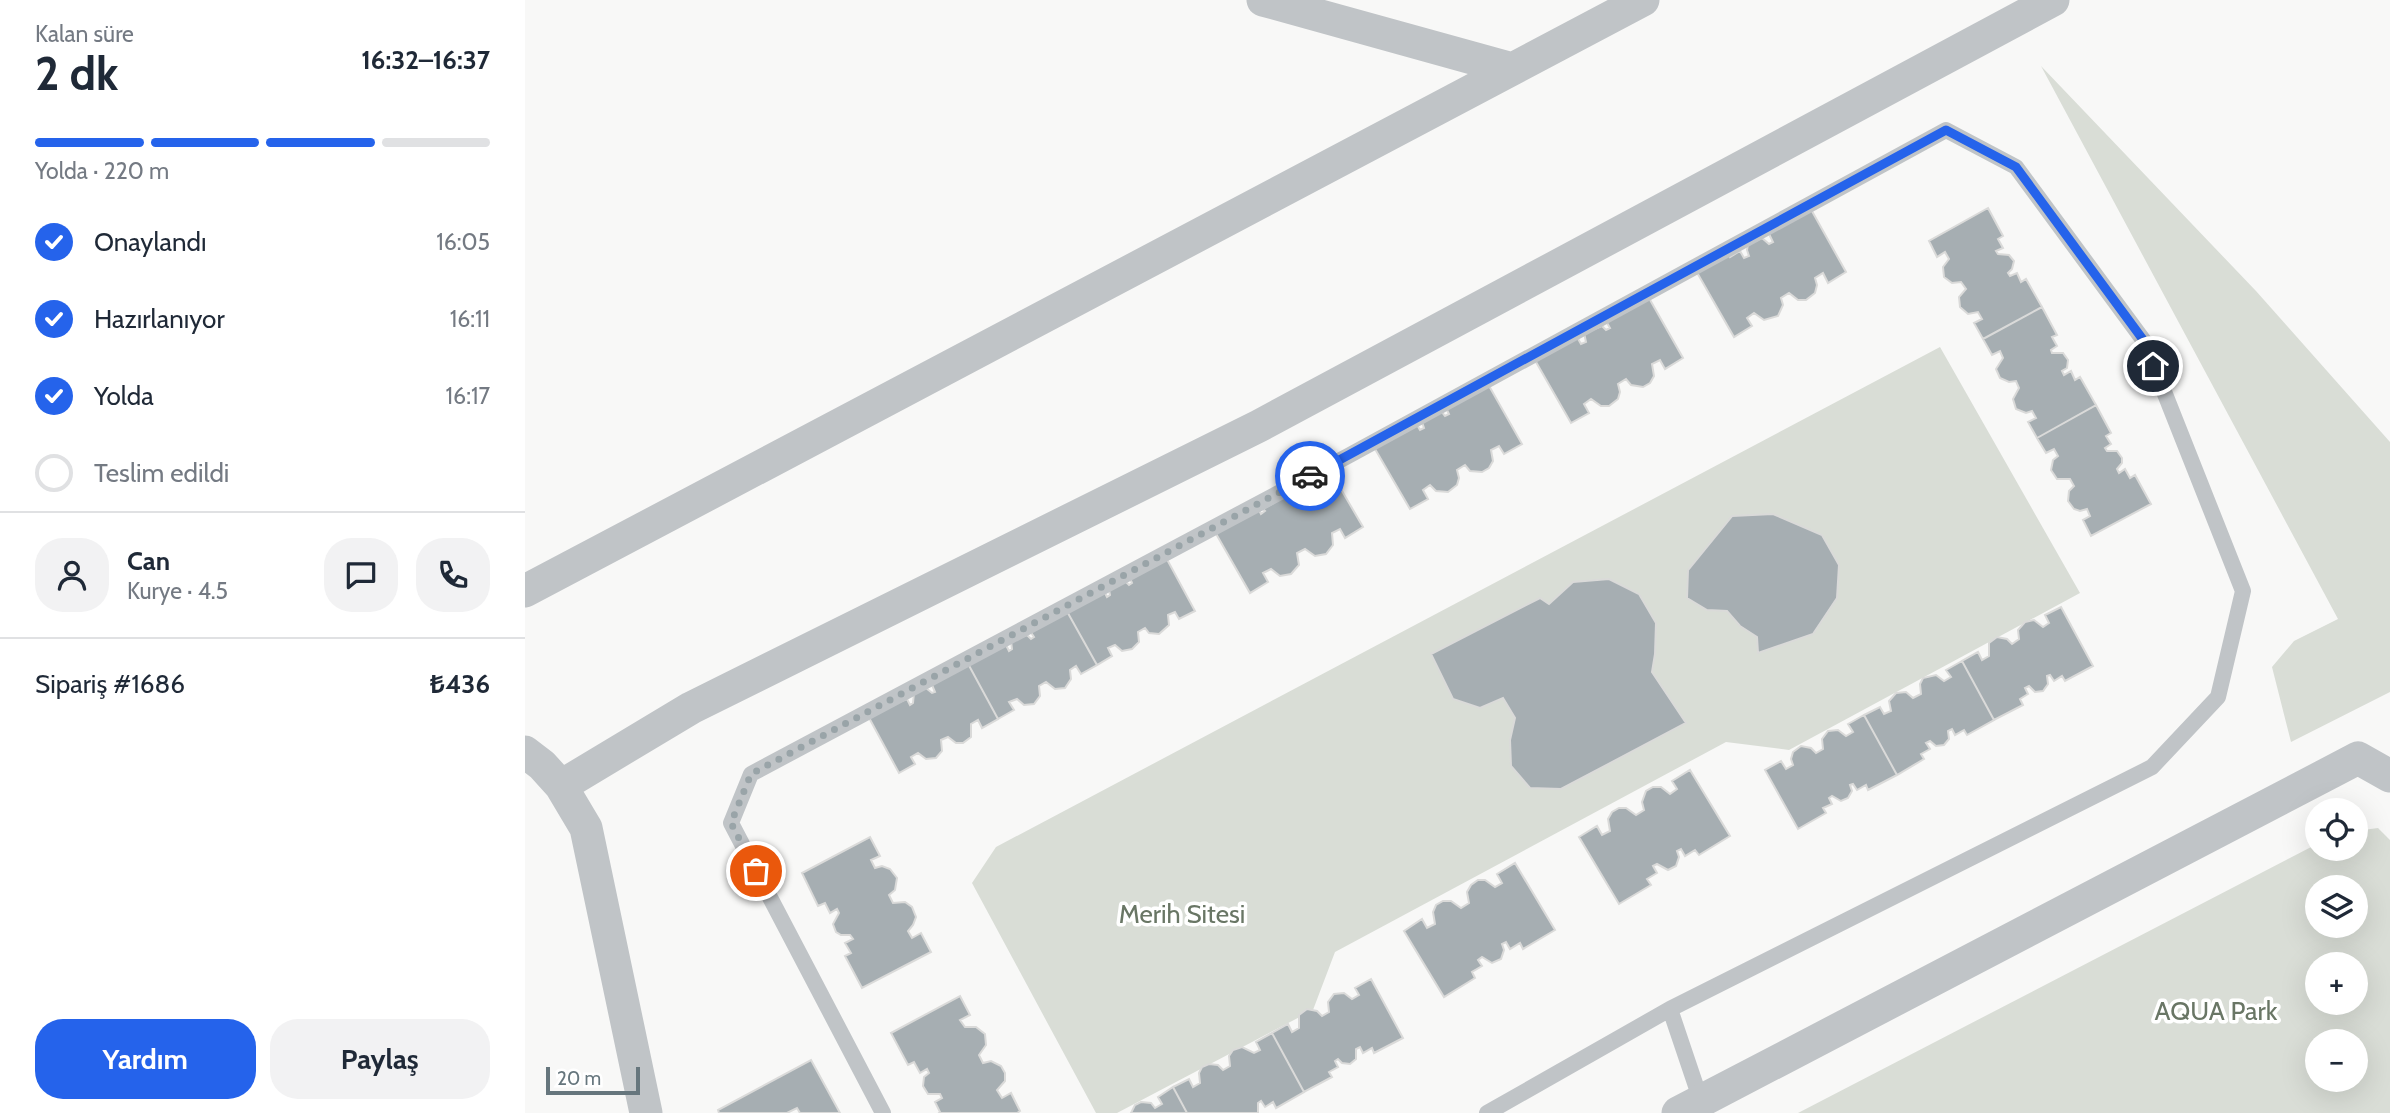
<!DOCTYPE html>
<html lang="tr">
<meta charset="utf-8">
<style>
:root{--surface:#fff;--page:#f2f2f3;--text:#1f2937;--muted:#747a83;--line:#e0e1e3;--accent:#2563eb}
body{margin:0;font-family:Cabin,sans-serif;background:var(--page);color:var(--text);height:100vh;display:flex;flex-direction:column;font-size:26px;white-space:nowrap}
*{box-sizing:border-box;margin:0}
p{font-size:23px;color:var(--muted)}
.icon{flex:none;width:38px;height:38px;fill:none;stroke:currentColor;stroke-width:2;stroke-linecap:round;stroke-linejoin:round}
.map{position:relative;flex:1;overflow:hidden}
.sheet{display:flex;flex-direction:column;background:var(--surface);width:525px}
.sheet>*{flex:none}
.fabs{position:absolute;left:1780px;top:798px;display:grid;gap:14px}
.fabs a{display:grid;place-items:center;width:63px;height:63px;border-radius:50%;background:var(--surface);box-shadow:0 7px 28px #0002;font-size:35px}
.scale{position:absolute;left:21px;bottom:18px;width:94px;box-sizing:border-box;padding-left:7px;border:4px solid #66767d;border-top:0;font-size:19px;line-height:24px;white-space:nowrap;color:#66767d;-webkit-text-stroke:5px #fff;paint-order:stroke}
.pin{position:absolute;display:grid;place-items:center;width:60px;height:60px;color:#fff;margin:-30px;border:4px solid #fff;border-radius:50%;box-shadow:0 2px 7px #0007}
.courier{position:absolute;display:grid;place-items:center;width:70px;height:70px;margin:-35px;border:5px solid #2563eb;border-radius:50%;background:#fff;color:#222;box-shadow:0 2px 9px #0007}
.overview em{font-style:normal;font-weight:700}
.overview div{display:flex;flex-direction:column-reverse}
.overview{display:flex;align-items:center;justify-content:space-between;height:119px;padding:0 35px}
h1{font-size:46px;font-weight:700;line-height:52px}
.bar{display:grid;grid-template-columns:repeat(4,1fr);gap:10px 7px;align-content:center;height:84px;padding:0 35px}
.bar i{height:9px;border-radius:5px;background:var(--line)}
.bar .selected{background:var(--accent)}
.bar p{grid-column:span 4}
.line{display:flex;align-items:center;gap:18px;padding:0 35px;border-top:2px solid var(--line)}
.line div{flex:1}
.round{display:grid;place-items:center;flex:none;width:74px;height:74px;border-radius:28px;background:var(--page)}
ol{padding:0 35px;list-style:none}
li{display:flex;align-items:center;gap:21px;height:77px}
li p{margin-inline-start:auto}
li .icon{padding:7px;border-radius:50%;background:var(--accent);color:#fff;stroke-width:4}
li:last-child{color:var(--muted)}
li i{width:38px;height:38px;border:4px solid var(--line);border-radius:50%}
.action{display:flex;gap:14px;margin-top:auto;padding:14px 35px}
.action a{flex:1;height:80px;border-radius:28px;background:var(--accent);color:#fff;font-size:28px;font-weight:700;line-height:80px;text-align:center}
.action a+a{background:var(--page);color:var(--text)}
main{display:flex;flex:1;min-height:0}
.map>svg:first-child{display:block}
.green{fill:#d9ddd6;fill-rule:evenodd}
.building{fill:#a6aeb2;stroke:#dadad9;stroke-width:2}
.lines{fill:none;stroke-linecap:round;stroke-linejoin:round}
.service{stroke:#c0c4c7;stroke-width:16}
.minor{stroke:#c0c4c7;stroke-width:33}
.done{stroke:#99a4a8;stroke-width:7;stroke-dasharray:0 12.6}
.route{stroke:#2563eb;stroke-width:9}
.labels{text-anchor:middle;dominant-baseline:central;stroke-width:7;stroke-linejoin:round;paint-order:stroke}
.park-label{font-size:26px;fill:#697665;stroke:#fff}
</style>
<main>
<section class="sheet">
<div class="overview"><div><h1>2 dk</h1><p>Kalan süre</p></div><em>16:32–16:37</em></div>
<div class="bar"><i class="selected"></i><i class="selected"></i><i class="selected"></i><i></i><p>Yolda · 220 m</p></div>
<ol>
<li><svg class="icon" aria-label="check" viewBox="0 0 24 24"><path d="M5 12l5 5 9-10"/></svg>Onaylandı<p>16:05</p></li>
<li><svg class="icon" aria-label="check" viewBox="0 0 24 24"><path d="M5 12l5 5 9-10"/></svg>Hazırlanıyor<p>16:11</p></li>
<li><svg class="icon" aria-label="check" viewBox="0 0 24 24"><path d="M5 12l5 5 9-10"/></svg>Yolda<p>16:17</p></li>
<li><i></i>Teslim edildi</li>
</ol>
<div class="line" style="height:126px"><a class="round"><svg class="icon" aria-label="person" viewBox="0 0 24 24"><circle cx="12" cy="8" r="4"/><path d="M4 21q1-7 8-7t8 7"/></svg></a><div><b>Can</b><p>Kurye · 4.5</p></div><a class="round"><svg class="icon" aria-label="chat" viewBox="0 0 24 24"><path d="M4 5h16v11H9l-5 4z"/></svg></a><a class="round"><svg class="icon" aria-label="phone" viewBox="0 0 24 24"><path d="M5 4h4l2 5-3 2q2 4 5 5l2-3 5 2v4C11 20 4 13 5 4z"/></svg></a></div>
<div class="line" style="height:91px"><div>Sipariş #1686</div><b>₺436</b></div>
<div class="action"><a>Yardım</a><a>Paylaş</a></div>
</section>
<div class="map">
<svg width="1865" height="1113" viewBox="0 0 1865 1113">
<rect width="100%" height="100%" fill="#f8f8f7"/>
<path class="green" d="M1516,66L1731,291L1865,442V692L1766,742L1747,667L1769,641L1813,619Z
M1415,347L1555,593L1264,750L1201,742L810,952L788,1010L592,1113H571L447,883L471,847Z
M1853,828L1865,840V1113H1273L1792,844V849H1830L1831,831ZM1830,887V926H1792V887ZM1792,964H1830V1003H1792ZM1792,1041H1830V1080H1792Z"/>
<path class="building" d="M1283,204L1321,272L1303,283L1298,273L1290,278L1292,285L1290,293L1281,300H1273L1264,293L1256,298L1258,305L1253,316L1239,320L1229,313L1222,318L1227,326L1209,337L1170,269L1202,251L1205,257L1215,251L1219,258L1224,256L1222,250L1223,244L1237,238L1244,244L1248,242L1244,234Z
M1463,208L1478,236L1473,239L1478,248L1471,251L1473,254L1484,255L1489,261L1487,269L1483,273L1485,276L1492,273L1496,282L1501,279L1517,307L1458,339L1449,323L1457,319L1453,312L1443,314L1435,307L1434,297L1441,289L1436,282L1427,283L1419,277L1418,267L1424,259L1420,252L1412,257L1404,241Z
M1120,291L1158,358L1140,369L1135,360L1127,364L1129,376L1125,383L1118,387L1106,385L1101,379L1093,384L1095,392L1093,399L1084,406H1076L1066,399L1059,404L1064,413L1046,423L1007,355L1052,337L1056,344L1061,342L1059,333L1077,326L1081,330L1085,328L1081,321Z
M1517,307L1532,335L1527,337L1532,346L1526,350L1527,353H1538L1543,360L1542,368L1537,371L1539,375L1546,371L1550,380L1555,377L1571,405L1512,438L1503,422L1511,418L1507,411L1501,413L1491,409L1488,399L1494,388L1491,381L1484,382L1475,378L1471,369L1478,358L1475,351L1467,355L1458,339Z
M959,377L997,444L979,454L974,446L966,450L968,461L964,468L957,472L945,471L940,465L932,470L934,478L932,485L923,492L911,491L905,485L898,490L903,499L885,509L846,442L891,423L895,430L899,428L897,422L916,411L920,416L924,414L920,406Z
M1571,405L1586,433L1581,436L1586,444L1580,448L1582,451H1592L1597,458V463L1592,469L1594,473L1600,469L1605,478L1610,475L1626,504L1566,536L1558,520L1565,516L1562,509L1555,511L1549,509L1543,501L1544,491L1549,486L1545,479H1532L1526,470L1528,460L1533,456L1529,449L1521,453L1512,438Z
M799,460L838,527L820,538L815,529L807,533L808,545L801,554L790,556L780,549L772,553L774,565L766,574L755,576L746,569L738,573L743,582L725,593L686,525L732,506L736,514L740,511L738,509L759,497L761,499L764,497L761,490Z
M1248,514L1297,535L1314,565L1312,598L1288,634L1233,653L1232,637L1215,626L1202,611L1182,610L1162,598L1163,570L1207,516Z
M638,552L670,611L654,619L650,612L643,615L644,625L634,634L624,633L620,628L613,632L614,642L607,649L597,651L590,645L583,648L587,656L572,665L539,606L579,591L582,597L585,595L584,590L600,581L604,585L607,583L604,576Z
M1084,579L1114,594L1131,623L1130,654L1127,672L1161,723L1036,789L1005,788L986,766L985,740L990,718L978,698L955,708L928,699L906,654L1015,598L1024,604L1048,582Z
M539,606L572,665L556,674L551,666L545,670L546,679L540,688L530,689L521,682L514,686L515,696L509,704L499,705L492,699L484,702L489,710L473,719L441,660L481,645L484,651L487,649L486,641L502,635L506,639L509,637L505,631Z
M1536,607L1568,666L1540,681L1537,676L1529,681L1525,675L1522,676L1523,684L1518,691L1510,692L1504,686L1500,688L1503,694L1495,699L1498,705L1469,720L1437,661L1453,652L1457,660L1464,656V643L1472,637L1482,639L1487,644L1494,639L1493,630L1500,622L1509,620L1518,627L1524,623L1520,615Z
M441,660L473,719L457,728L453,720L446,724V737L438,743H431L423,737L416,740L417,751L411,758L401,759L393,753L386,757L390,764L374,773L342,714L382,699L385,705L388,703L389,693L401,688L407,693L410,692L407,685Z
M1437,661L1469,720L1442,735L1439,730L1430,735L1427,729L1423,731L1424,739L1419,745L1411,746L1405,741L1401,743L1405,749L1396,754L1399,759L1372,775L1339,715L1355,707L1359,714L1366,711L1364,701L1371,693L1381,692L1388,698L1396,694L1395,684L1398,678L1411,675L1419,681L1426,677L1421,670Z
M1339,715L1372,775L1343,790L1341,785L1332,790L1328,784L1325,785L1327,791L1323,798L1316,801L1307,796L1304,798L1307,804L1298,808L1301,813L1273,829L1240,770L1256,761L1261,769L1268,765L1266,759L1268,752L1276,746L1286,748L1291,753L1298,749L1297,739L1303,731L1313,730L1321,736L1328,732L1323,724Z
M1165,770L1205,836L1174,855L1170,850L1160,856L1156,849L1152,851L1154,857L1151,866L1143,870L1132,864L1128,866L1132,873L1122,879L1126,885L1094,904L1054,837L1072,826L1077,835L1085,831L1083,819L1087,812L1094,808H1101L1111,815L1119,810L1117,802L1121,791L1128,787H1136L1145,794L1152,789L1147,781Z
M345,837L355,856L346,860L350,868L357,866L365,869L372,878L370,890L364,895L368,903L380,902L387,907L391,917L388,925L383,931L387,938L396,933L406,952L337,988L320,956L326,953L320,943L328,939L325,935H316L311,932L308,924L314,913L312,909L305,913L300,903L293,906L277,873Z
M990,863L1030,930L998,949L995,943L985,949L981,942L977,944L979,950L976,959L967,963L957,957L953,960L957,966L947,972L950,978L919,997L879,931L897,919L902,928L910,924L908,912L911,905L918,901H926L936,908L944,903L942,892L946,885L953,880H960L970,887L977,883L972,874Z
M846,979L878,1038L849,1053L847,1048L838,1053L835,1047L831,1049V1059L825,1064L817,1063L813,1059L810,1061L813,1067L804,1072L807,1077L779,1092L747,1033L763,1024L767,1032L774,1028V1015L782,1009L792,1011L797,1016L804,1012L803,1002L809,994L819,993L827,999L834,995L830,988Z
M435,996L445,1015L435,1020L440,1027H451L460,1034L461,1045L454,1055L458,1063L466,1061L476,1066L480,1073V1081L472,1090L477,1098L486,1093L495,1111L492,1113H414L415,1112L410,1102L417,1098L415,1094H403L398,1086L399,1077L404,1073L402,1069L395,1073L389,1062L383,1065L366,1033Z
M747,1033L779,1092L751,1108L748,1102L740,1107L736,1101L733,1103V1113H662L648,1087L664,1079L668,1087L675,1083L674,1073L677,1067L684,1064L693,1065L698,1070L705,1066L704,1056L708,1050L717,1047L729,1053L735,1050L731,1042Z
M286,1060L315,1113H275L272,1108L262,1113H194L193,1110Z
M648,1087L662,1113H606L610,1105L616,1102L626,1103L630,1108L637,1104L633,1097Z"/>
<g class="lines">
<path class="service" d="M358,1113L206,823L226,774L823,456L1421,130L1491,167L1619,341L1718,591L1693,697L1627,767L1145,1009L1176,1101
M962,1113L1145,1009"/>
<path class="minor" d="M738,0L987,69
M0,591L1118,0
M0,752L17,765L36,786L61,828L121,1113
M36,786L166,708L734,426L1528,0
M1153,1113L1833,758L1865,776"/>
</g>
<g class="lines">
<path class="done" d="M231,871L206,823L226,774L785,476"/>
<path class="route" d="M785,476L1421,130L1491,167L1619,341L1628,366"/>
</g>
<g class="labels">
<g class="park-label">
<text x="657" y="914">Merih Sitesi</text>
<text x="1691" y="1011">AQUA Park</text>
</g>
</g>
</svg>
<div class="fabs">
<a><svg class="icon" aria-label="locate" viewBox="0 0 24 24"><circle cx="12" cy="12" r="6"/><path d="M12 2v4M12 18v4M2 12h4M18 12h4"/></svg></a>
<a><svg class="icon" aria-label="layers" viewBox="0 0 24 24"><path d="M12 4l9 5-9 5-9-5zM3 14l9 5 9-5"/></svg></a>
<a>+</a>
<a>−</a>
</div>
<div class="scale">20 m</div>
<div class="pin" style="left:231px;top:871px;background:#ea580c"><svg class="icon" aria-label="bag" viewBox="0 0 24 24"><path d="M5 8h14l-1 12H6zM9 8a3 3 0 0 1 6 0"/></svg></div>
<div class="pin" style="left:1628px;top:366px;background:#1f2937"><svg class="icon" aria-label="home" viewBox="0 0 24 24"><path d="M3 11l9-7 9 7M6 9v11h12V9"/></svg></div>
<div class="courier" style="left:785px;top:476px"><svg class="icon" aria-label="car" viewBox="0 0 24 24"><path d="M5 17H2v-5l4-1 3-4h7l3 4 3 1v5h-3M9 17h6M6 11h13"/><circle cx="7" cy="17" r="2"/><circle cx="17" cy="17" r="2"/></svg></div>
</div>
</main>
